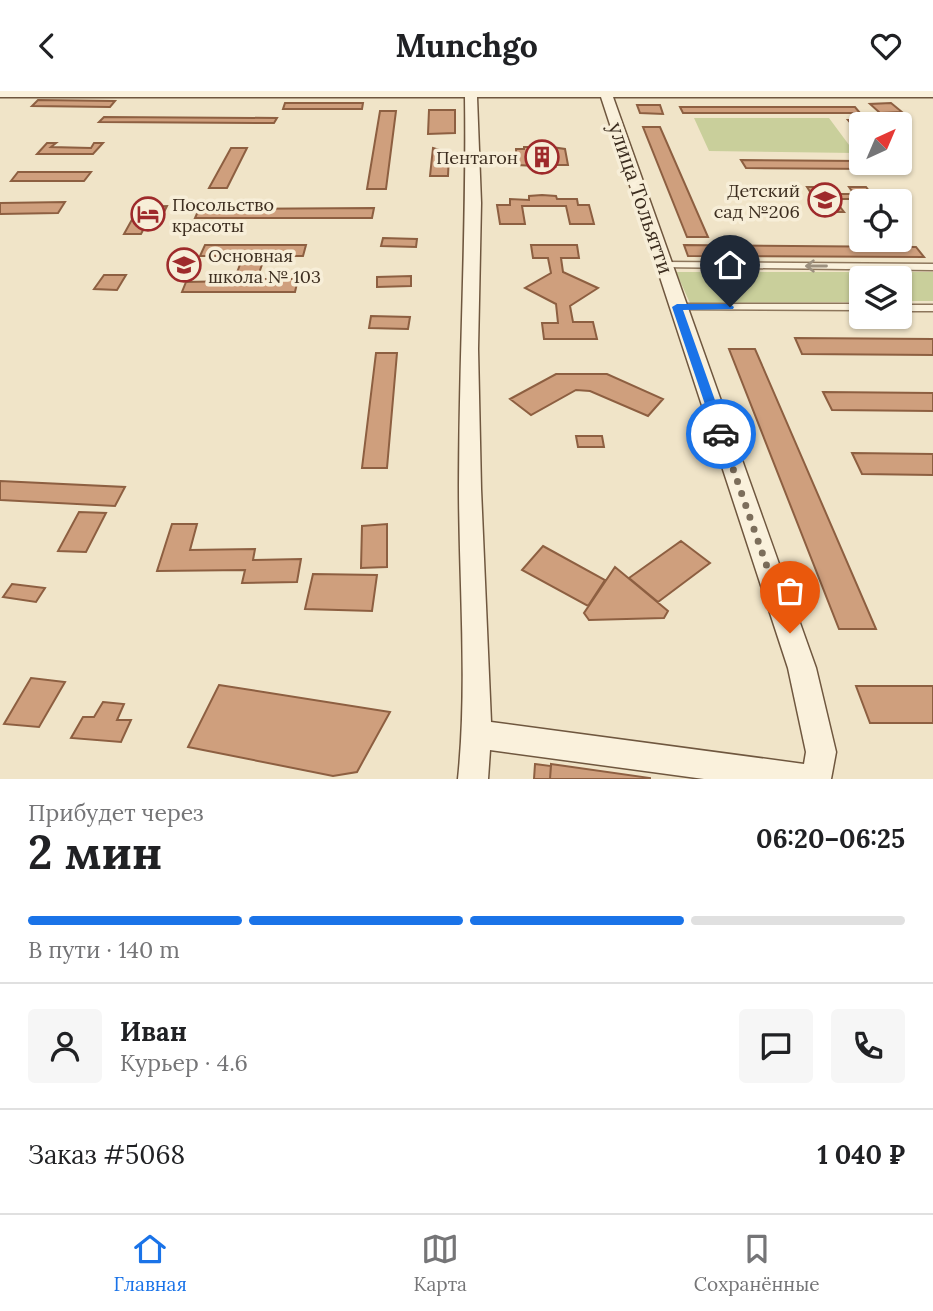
<!DOCTYPE html>
<html lang="ru">
<meta charset="utf-8">
<style>
:root{--surface:#fff;--page:#f6f6f6;--text:#202124;--muted:#757577;--line:#e0e0e0;--accent:#1a73e8}
body{margin:0;font-family:Lora,serif;background:var(--page);color:var(--text);height:100vh;display:flex;flex-direction:column;font-size:26px;white-space:nowrap}
*{box-sizing:border-box;margin:0}
p{font-size:23px;color:var(--muted)}
.icon{flex:none;width:38px;height:38px;fill:none;stroke:currentColor;stroke-width:2;stroke-linecap:round;stroke-linejoin:round}
.map{position:relative;height:688px;overflow:hidden}
.sheet{display:flex;flex-direction:column;background:var(--surface);flex:1}
.sheet>*{flex:none}
.needle{width:46px;rotate:44deg}
.tools{position:absolute;left:849px;top:21px;display:grid;gap:14px}
.tools a{display:grid;place-items:center;width:63px;height:63px;border-radius:7px;background:var(--surface);box-shadow:0 2px 5px #0004;font-size:35px}
.pin{position:absolute;display:grid;place-items:center;width:60px;height:60px;color:#fff;margin:-72px -30px;border-radius:50% 50% 50% 0;rotate:-45deg;box-shadow:0 0 7px #0007}
.pin .icon{rotate:45deg}
.courier{position:absolute;display:grid;place-items:center;width:70px;height:70px;margin:-35px;border:5px solid #1a73e8;border-radius:50%;background:#fff;color:#222;box-shadow:0 2px 9px #0007}
.overview em{font-style:normal;font-weight:700}
.overview div{display:flex;flex-direction:column-reverse}
.overview{display:flex;align-items:center;justify-content:space-between;height:119px;padding:0 28px}
h1{font-size:46px;font-weight:700;line-height:52px}
.bar{display:grid;grid-template-columns:repeat(4,1fr);gap:10px 7px;align-content:center;height:84px;padding:0 28px}
.bar i{height:9px;border-radius:5px;background:var(--line)}
.bar .on{background:var(--accent)}
.bar p{grid-column:span 4}
.line{display:flex;align-items:center;gap:18px;padding:0 28px;border-top:2px solid var(--line)}
.line div{flex:1}
.round{display:grid;place-items:center;flex:none;width:74px;height:74px;border-radius:7px;background:var(--page)}
header{display:flex;justify-content:space-between;align-items:center;height:91px;padding:0 28px;background:var(--surface);font-size:32px;font-weight:700}
.dock{display:flex;justify-content:space-around;align-items:center;height:98px;border-top:2px solid var(--line);background:var(--surface);font-size:19px;color:var(--muted)}
.dock a{display:grid;justify-items:center;gap:4px}
.dock .on{color:var(--accent)}
.map>svg:first-child{display:block}
.green{fill:#c9cf9b}
.building{fill:#cf9f7d;stroke:#8d5f41;stroke-width:2}
.lines{fill:none;stroke-linecap:round;stroke-linejoin:round}
.street-casing{stroke:#8d765c;stroke-width:3}
.secondary-casing{stroke:#6f573f;stroke-width:3}
.street{fill:#faf1dc;fill-rule:evenodd}
.secondary{fill:#faf1dc;fill-rule:evenodd}
.oneway{stroke:#9c907e}
.route{fill:#1a73e8}
.done{stroke:#7c6e5b;stroke-width:7;stroke-dasharray:0 12.6}
.labels{text-anchor:middle;dominant-baseline:central;stroke-width:7;stroke-linejoin:round;paint-order:stroke}
.far-poi-label{font-size:18px;fill:#3d2e20;stroke:#f7eed8;text-anchor:end}
.street-label{font-size:21px;fill:#3d2e20;stroke:#f7eed8}
</style>
<header><svg class="icon" aria-label="back" viewBox="0 0 24 24"><path d="M15 5l-7 7 7 7"/></svg>Munchgo<svg class="icon" aria-label="heart" viewBox="0 0 24 24"><path d="M12 20l-8-8c-3-5 5-10 8-4 3-6 11-1 8 4z"/></svg></header>
<div class="map">
<svg width="933" height="688" viewBox="0 0 933 688">
<rect width="100%" height="100%" fill="#f0e4c8"/>
<path class="green" d="M694,27H829L855,62L709,60Z
M676,181H933V210H900V187H861V211L690,212Z"/>
<path class="building" d="M38,9L115,10L110,16L32,15Z
M285,12H363L362,18H283Z
M891,12L902,21L880,22L870,13Z
M637,14H660L663,23L640,22Z
M680,16H855L860,22H683Z
M429,19H455V42L428,43Z
M380,20H396L386,98H367Z
M104,26L277,27L274,32L99,31Z
M848,29H865L869,33H861V44Z
M643,36H660L708,146H687Z
M47,52H56L51,56L91,57L94,52H103L93,63H37Z
M524,56H532V59H551V56L565,58L568,74H554L555,76L517,74L516,58H524Z
M231,57H247L227,97H209Z
M433,57L449,62L448,85H430Z
M741,69L861,70L867,72L872,78L746,77Z
M18,81H91L84,90H11Z
M807,96H826L830,103H854L849,96H866L877,110H861V114L856,108H834L844,121H823Z
M542,104L556,105L557,108H577L578,114H589L594,133H570L566,115H522L525,133H500L497,114H510V108L529,109V105Z
M65,111L58,122L0,123V112Z
M167,115L162,125L150,126L141,143H124L139,116Z
M374,117L372,127H195L199,118Z
M383,147L417,148L416,156L381,155Z
M205,154H306L303,165H265L257,188H298L295,201H182L186,191L234,190L243,165H200Z
M531,154H577L579,167H561L563,181L598,197L570,215L573,231H593L597,248H544L542,232H558L556,213L525,197L551,182L548,167H533Z
M684,154L916,156L924,166L688,165Z
M104,184H126L117,199L94,198Z
M411,185V195L377,196V186Z
M371,225L410,226L408,238L369,237Z
M795,247L933,248V264L802,263Z
M729,258H755L876,538H839Z
M376,262H397L387,377H362Z
M556,283H607L663,308L648,325L590,300L576,299L531,324L510,308Z
M823,301L933,302V320L832,319Z
M576,345H602L604,356H578Z
M852,362L933,363V384L862,383Z
M0,390L125,396L115,415L0,409Z
M79,421L106,422L86,461L58,460Z
M172,433H197L190,459L255,458L253,469L301,468L297,491L242,492L245,479L157,480Z
M387,433V476L361,477L362,435Z
M681,450L710,472L658,511L629,487Z
M543,455L605,489L588,515L522,479Z
M615,476L668,520L664,527L589,529L584,522Z
M313,483L377,484L372,520L305,518Z
M12,493L45,497L36,511L3,506Z
M31,587L65,591L39,636L4,633Z
M219,594L390,621L357,681L333,685L188,656Z
M856,595H933V632H870Z
M103,611L124,613L117,629H131L121,651L71,647L83,626H94Z
M535,673L551,675L550,688H534Z
M551,673L650,687V688H550Z"/>
<g class="lines">
<defs>
<path id="street" d="M664,171L933,173V179L660,176L659,174Z
M677,213H861V219L673,218L671,216Z
M900,214H933V220H900Z"/>
<path id="secondary" d="M0,0H933V6H613L816,577L836,661L831,688H704L490,659L488,688H458C468,591 459,493 459,395C459,265 467,136 465,6H0ZM477,6H601L788,577L806,661L804,673L491,631L481,398L478,258L481,112Z"/>
</defs>
<use href="#street" class="street-casing"/>
<use href="#secondary" class="secondary-casing"/>
<use href="#street" class="street"/>
<use href="#secondary" class="secondary"/>
</g>
<defs><path id="oneway-shaft" d="M-6 0H5M1.5-3L5.5 0L1.5 3" fill="none" stroke-width="1.6" stroke-linecap="round" stroke-linejoin="round" transform="scale(1.75)"/></defs>
<use class="oneway" href="#oneway-shaft" transform="translate(816 175) rotate(-180)"/>
<path class="route" d="M730,213L734,216L733,218L683,219L727,343L721,347L715,343L672,216L677,213Z"/>
<g class="lines">
<path class="done" d="M721,343L790,542"/>
</g>
<defs>
<symbol id="building-ring" viewBox="-11 -11 22 22"><circle r="9.5" fill="#f7eed8" stroke="#9e2a2b" stroke-width="1.5"/><path d="M-4-6H4V6H1V3H-1V6H-4ZM-2.5-4.3h1.7v1.8h-1.7ZM.8-4.3h1.7v1.8H.8ZM-2.5-1h1.7V.8h-1.7ZM.8-1h1.7V.8H.8Z" fill="#9e2a2b"/></symbol>
<symbol id="school-ring" viewBox="-11 -11 22 22"><circle r="9.5" fill="#f7eed8" stroke="#9e2a2b" stroke-width="1.5"/><path d="M0-5L7-2L0 1L-7-2ZM-4 1L0 2.5L4 1V4Q0 6-4 4Z" fill="#9e2a2b"/></symbol>
<symbol id="hotel-ring" viewBox="-11 -11 22 22"><circle r="9.5" fill="#f7eed8" stroke="#9e2a2b" stroke-width="1.5"/><path d="M-6-4.5h1.5V1H6V5H4.5V3h-9V5H-6ZM-4 0a1.8 1.8 0 1 1 3.6 0ZM.5 0V-2.5h3Q6-2.5 6 0Z" fill="#9e2a2b"/></symbol>
</defs>
<g fill-rule="evenodd">
<use href="#building-ring" x="523" y="47" width="38" height="38"/>
<use href="#school-ring" x="806" y="90" width="38" height="38"/>
<use href="#hotel-ring" x="129" y="104" width="38" height="38"/>
<use href="#school-ring" x="165" y="155" width="38" height="38"/>
</g>
<g class="labels">
<g class="far-poi-label">
<text x="518" y="66">Пентагон</text>
<text x="800" y="99">Детский<tspan x="800" dy="21">сад №206</tspan></text>
<text x="172" y="113" text-anchor="start">Посольство<tspan x="172" dy="21">красоты</tspan></text>
<text x="208" y="164" text-anchor="start">Основная<tspan x="208" dy="21">школа № 103</tspan></text>
</g>
<g class="street-label">
<text transform="translate(641 107) rotate(71)">улица Тольятти</text>
</g>
</g>
</svg>
<div class="tools">
<a><svg class="needle" viewBox="-14 -14 28 28"><path d="M0-13l5 13h-10z" fill="#e53935"/><path d="M0 13l5-13h-10z" fill="#757577"/></svg></a>
<a><svg class="icon" aria-label="locate" viewBox="0 0 24 24"><circle cx="12" cy="12" r="6"/><path d="M12 2v4M12 18v4M2 12h4M18 12h4"/></svg></a>
<a><svg class="icon" aria-label="layers" viewBox="0 0 24 24"><path d="M12 4l9 5-9 5-9-5zM3 14l9 5 9-5"/></svg></a>
</div>
<div class="pin" style="left:790px;top:542px;background:#ea580c"><svg class="icon" aria-label="bag" viewBox="0 0 24 24"><path d="M5 8h14l-1 12H6zM9 8a3 3 0 0 1 6 0"/></svg></div>
<div class="pin" style="left:730px;top:216px;background:#1f2937"><svg class="icon" aria-label="home" viewBox="0 0 24 24"><path d="M3 11l9-7 9 7M6 9v11h12V9"/></svg></div>
<div class="courier" style="left:721px;top:343px"><svg class="icon" aria-label="car" viewBox="0 0 24 24"><path d="M5 17H2v-5l4-1 3-4h7l3 4 3 1v5h-3M9 17h6M6 11h13"/><circle cx="7" cy="17" r="2"/><circle cx="17" cy="17" r="2"/></svg></div>
</div>
<section class="sheet">
<div class="overview"><div><h1>2 мин</h1><p>Прибудет через</p></div><em>06:20–06:25</em></div>
<div class="bar"><i class="on"></i><i class="on"></i><i class="on"></i><i></i><p>В пути · 140 m</p></div>
<div class="line" style="height:126px"><a class="round"><svg class="icon" aria-label="person" viewBox="0 0 24 24"><circle cx="12" cy="8" r="4"/><path d="M4 21q1-7 8-7t8 7"/></svg></a><div><b>Иван</b><p>Курьер · 4.6</p></div><a class="round"><svg class="icon" aria-label="chat" viewBox="0 0 24 24"><path d="M4 5h16v11H9l-5 4z"/></svg></a><a class="round"><svg class="icon" aria-label="phone" viewBox="0 0 24 24"><path d="M5 4h4l2 5-3 2q2 4 5 5l2-3 5 2v4C11 20 4 13 5 4z"/></svg></a></div>
<div class="line" style="height:91px"><div>Заказ #5068</div><b>1 040 ₽</b></div>
</section>
<nav class="dock">
<a class="on"><svg class="icon" aria-label="home" viewBox="0 0 24 24"><path d="M3 11l9-7 9 7M6 9v11h12V9"/></svg>Главная</a>
<a><svg class="icon" aria-label="map" viewBox="0 0 24 24"><path d="M3 6l6-2 6 2 6-2v14l-6 2-6-2-6 2zM9 4v14M15 6v14"/></svg>Карта</a>
<a><svg class="icon" aria-label="saved" viewBox="0 0 24 24"><path d="M7 4h10v16l-5-4-5 4z"/></svg>Сохранённые</a>
</nav>
